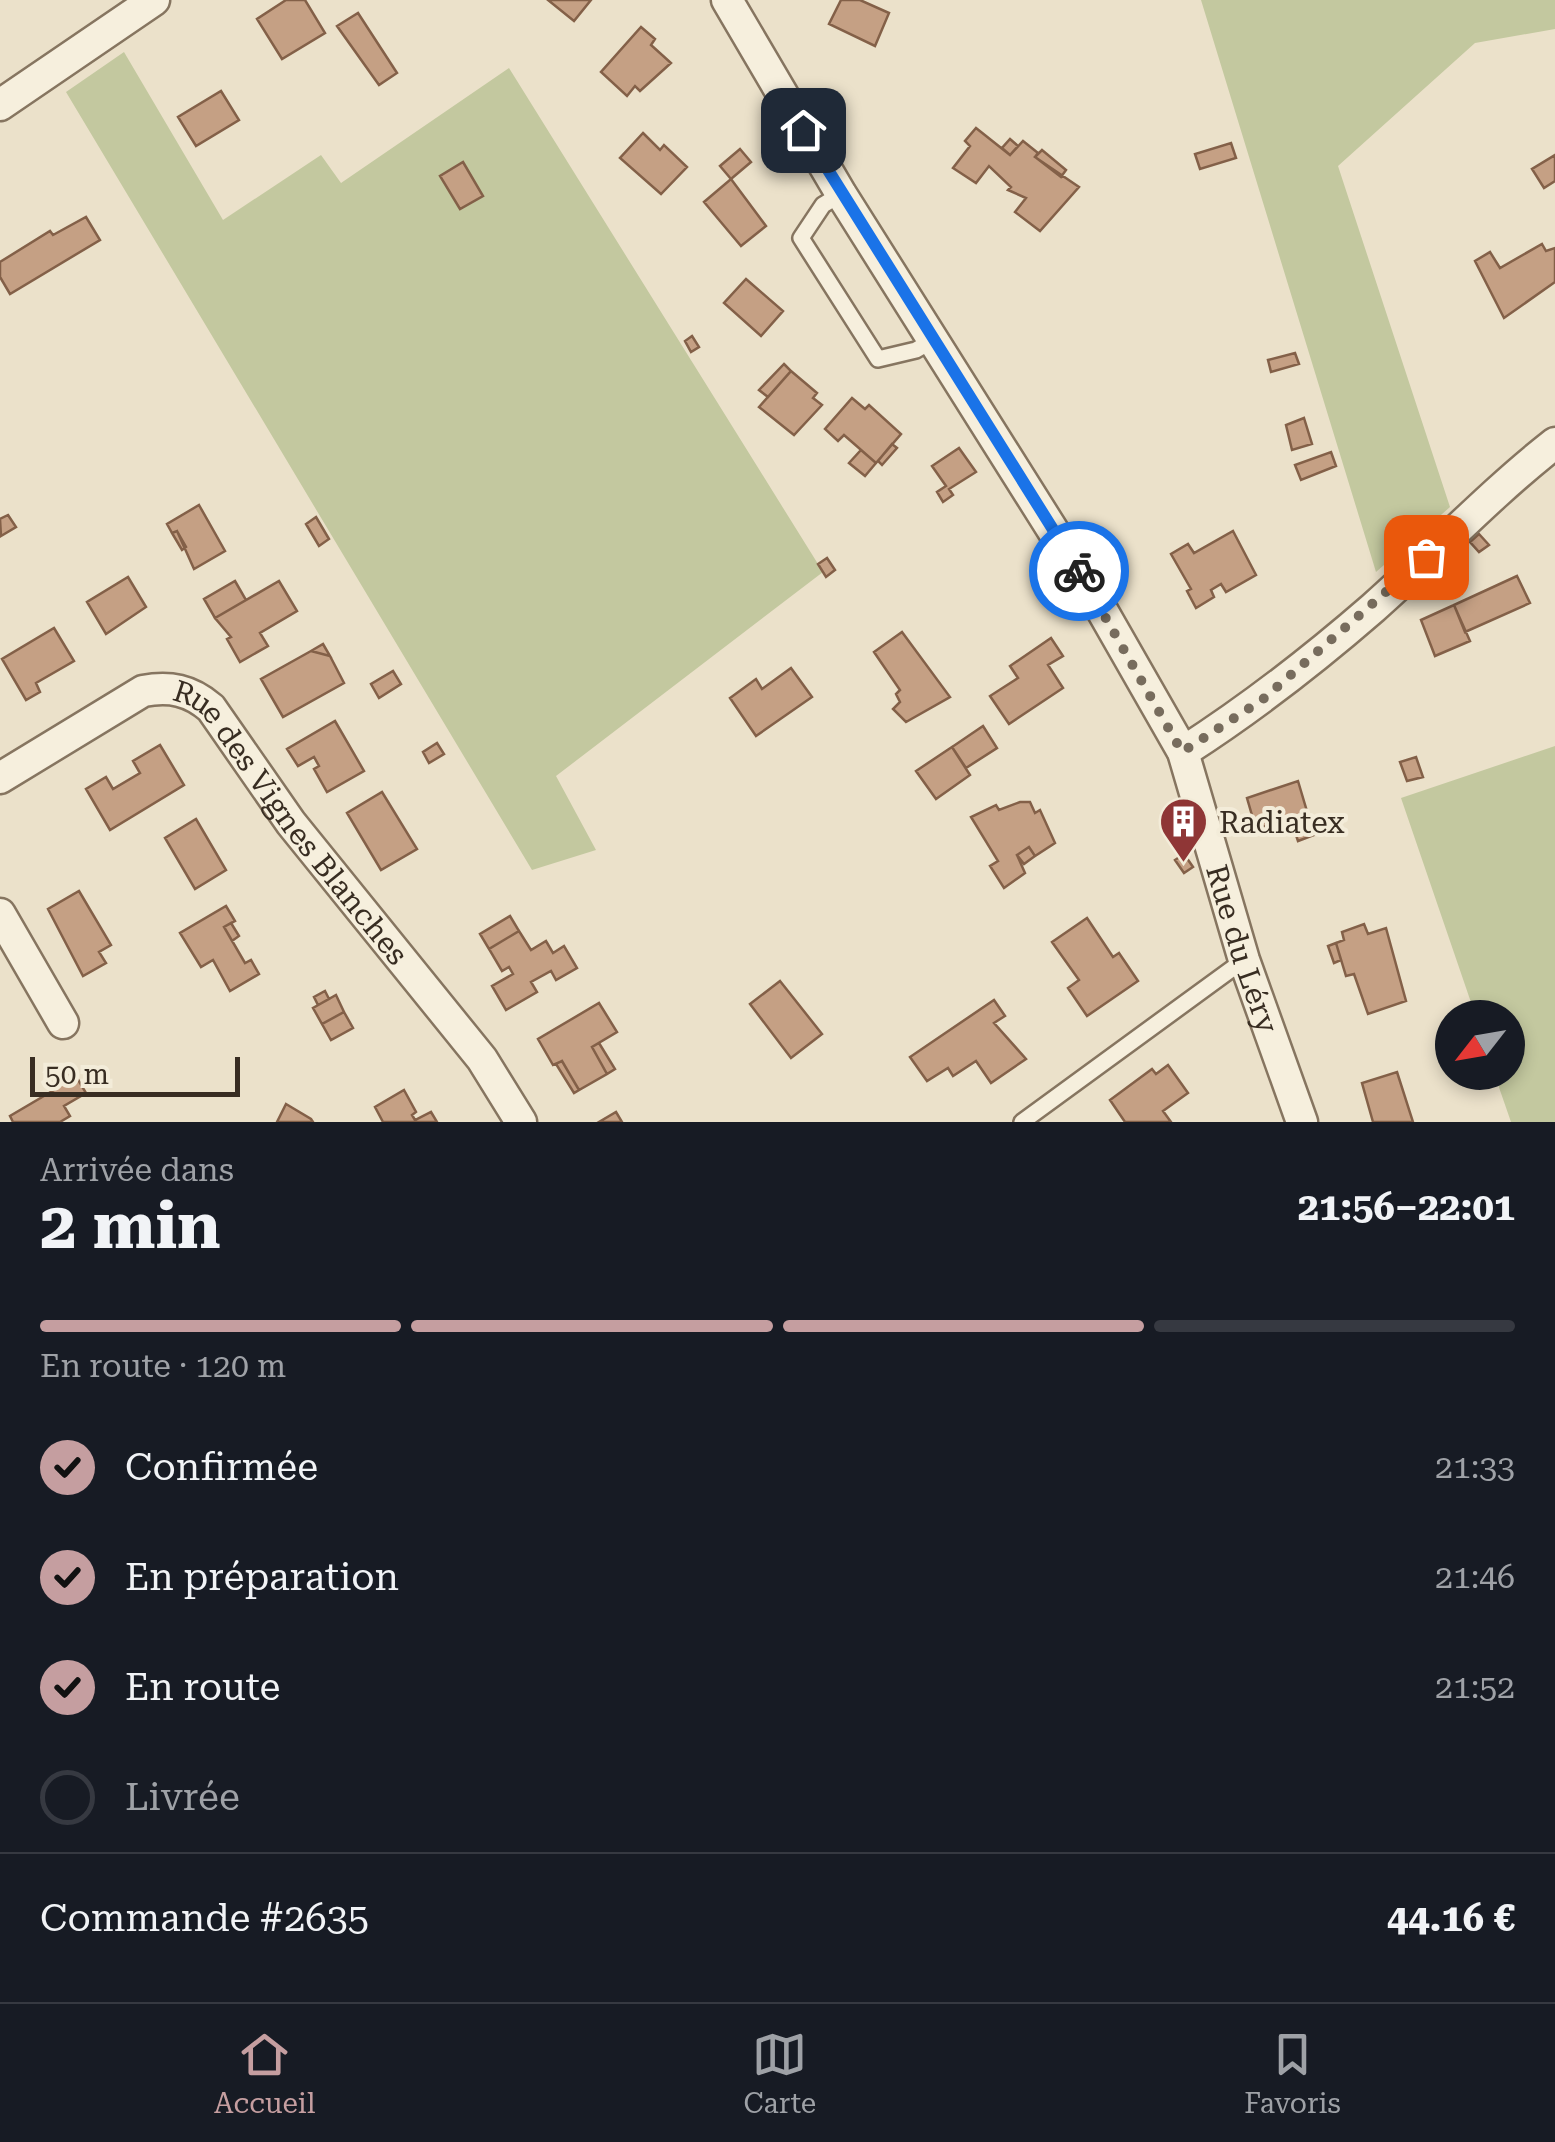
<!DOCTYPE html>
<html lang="fr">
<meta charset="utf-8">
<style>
:root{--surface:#171b24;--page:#20242c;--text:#f1f3f6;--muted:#9ea1a6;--line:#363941;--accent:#c59ea0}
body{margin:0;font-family:"Roboto Serif",serif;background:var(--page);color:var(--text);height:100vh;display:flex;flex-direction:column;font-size:38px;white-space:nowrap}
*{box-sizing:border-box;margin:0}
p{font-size:32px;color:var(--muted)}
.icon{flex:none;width:55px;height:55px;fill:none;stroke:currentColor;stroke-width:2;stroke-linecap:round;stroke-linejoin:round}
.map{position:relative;height:1122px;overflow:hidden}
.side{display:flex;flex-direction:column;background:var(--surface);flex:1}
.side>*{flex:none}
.needle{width:65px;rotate:239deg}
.fabs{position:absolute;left:1435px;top:1000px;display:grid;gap:20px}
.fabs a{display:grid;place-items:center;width:90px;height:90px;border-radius:50%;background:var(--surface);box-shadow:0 5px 15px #0003;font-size:50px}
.scale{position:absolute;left:30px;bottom:25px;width:210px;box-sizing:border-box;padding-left:10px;border:5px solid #382d22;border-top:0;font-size:28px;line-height:35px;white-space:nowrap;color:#382d22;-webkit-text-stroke:8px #f3ecd9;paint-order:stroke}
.pin{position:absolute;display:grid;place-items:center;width:85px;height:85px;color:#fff;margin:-42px;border-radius:20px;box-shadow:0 5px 15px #0006}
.courier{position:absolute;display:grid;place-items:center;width:100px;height:100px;margin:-50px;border:8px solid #1a73e8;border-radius:50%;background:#fff;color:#222;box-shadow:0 2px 12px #0007}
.head em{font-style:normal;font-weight:700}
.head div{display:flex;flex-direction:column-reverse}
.head{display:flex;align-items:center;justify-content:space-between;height:170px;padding:0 40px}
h1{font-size:65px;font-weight:700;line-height:75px}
.bar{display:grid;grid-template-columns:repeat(4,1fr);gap:15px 10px;align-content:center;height:120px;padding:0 40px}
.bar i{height:12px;border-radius:8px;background:var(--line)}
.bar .current{background:var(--accent)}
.bar p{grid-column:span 4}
.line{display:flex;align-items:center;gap:25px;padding:0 40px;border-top:2px solid var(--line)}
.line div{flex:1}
ol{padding:0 40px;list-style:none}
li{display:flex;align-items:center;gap:30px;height:110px}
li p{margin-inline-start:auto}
li .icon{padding:10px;border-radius:50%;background:var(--accent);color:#111;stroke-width:4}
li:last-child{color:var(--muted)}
li i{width:55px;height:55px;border:5px solid var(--line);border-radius:50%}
.tab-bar{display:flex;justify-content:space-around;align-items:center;height:140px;border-top:2px solid var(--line);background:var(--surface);font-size:28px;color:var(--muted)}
.tab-bar a{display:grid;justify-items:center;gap:5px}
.tab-bar .current{color:var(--accent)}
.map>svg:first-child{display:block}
.green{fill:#c3c89f}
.building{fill:#c5a084;stroke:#836048;stroke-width:2.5}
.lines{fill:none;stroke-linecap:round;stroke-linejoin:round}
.lane-casing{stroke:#867560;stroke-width:20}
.street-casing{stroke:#867560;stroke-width:35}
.lane{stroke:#f6efdd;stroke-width:15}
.street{stroke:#f6efdd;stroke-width:30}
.done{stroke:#776c5d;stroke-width:10;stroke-dasharray:0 18}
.route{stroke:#1a73e8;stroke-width:12}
.labels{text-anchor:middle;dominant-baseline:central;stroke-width:8;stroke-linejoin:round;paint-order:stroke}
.poi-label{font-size:30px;fill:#382d22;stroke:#f3ecd9;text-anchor:start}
.street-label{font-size:30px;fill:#382d22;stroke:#f3ecd9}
</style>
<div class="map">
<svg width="1555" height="1122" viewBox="0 0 1555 1122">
<rect width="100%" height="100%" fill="#ebe1ca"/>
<path class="green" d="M1201,0H1555V29L1475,43L1338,166L1450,507L1376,572Z
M124,52L223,220L321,155L341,183L509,68L823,572L556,776L596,850L532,870L66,92Z
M1555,746V1122H1511L1494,1073L1508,1072V1018L1476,1017L1401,798Z"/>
<path class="building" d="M286,0H305L325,33L282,59L257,19Z
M548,0H591L574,21Z
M841,0H860L889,13L875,46L829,24Z
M358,13L397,73L379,85L337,26Z
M641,27L655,39L651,45L671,63L640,91L635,86L627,96L601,72Z
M221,91L239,120L196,146L178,117Z
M976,128L1010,155L1023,141L1038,153L1035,157L1079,187L1040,231L1015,212L1026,198L1008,190L1011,187L989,166L976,183L953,168L970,146L965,141Z
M643,133L660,150L664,145L687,167L661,194L620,158Z
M1010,139L1018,146L1010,155L1002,148Z
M1231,143L1236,158L1200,169L1195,154Z
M740,149L751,162L731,179L720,166Z
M1042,150L1066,170L1061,177L1035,157Z
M1555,155V181L1544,188L1532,169Z
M463,162L483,196L460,209L440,176Z
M731,179L766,226L741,246L704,202Z
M86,217L100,240L10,294L0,277V262L50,231L53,235Z
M1542,244L1546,251L1555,248V282L1504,318L1475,261L1490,252L1500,268Z
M746,279L783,311L761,336L724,303Z
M692,336L699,347L691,352L685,341Z
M1295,353L1299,364L1271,372L1268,360Z
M784,364L791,371L768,397L759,390Z
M791,371L817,393L813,398L822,405L794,435L759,407Z
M852,398L865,409L869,405L901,434L876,463L844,435L838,441L825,429Z
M1304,418L1312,444L1292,450L1286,425Z
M892,444L897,448L882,465L878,461Z
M959,448L976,472L949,489L953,495L943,502L937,492L946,486L932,466Z
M861,450L876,463L865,476L849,463Z
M1331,452L1336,466L1301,480L1295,465Z
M199,505L225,551L194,569L177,531L172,533L167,524Z
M8,515L16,527L1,536L0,519Z
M316,517L329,539L319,546L306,524Z
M177,531L186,547L182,550L172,533Z
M1233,531L1256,575L1226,592L1221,584L1211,590L1214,597L1196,608L1187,591L1191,589L1171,554L1188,544L1194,553Z
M1479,534L1489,545L1479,552L1470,542Z
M827,558L835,570L826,577L818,564Z
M1517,576L1530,603L1465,632L1454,605Z
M128,577L146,607L106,634L87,602Z
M235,581L246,600L215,618L204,599Z
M279,581L297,611L260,633L268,646L240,662L227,639L231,637L215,618Z
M1454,605L1470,641L1435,656L1421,620Z
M54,628L74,661L36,683L40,692L26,700L2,659Z
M902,632L950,697L906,722L893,709L900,702L896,694L900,690L874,652Z
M1051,638L1063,656L1048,665L1063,688L1009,724L990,696L1018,678L1010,666Z
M323,644L330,656L311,651Z
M311,651L330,656L344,683L283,717L261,679Z
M791,668L812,697L756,736L730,698L756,679L762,689Z
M393,671L401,684L379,698L371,684Z
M335,721L364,771L327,792L314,769L319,766L314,757L298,766L287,749Z
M983,726L997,748L966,768L952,747Z
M437,743L444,754L429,763L423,752Z
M160,745L184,785L110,830L86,789L106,777L113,789L140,773L133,761Z
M952,747L970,775L936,799L916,771Z
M1416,757L1423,777L1407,781L1400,762Z
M1298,781L1314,835L1298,841L1294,829L1282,832L1279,822L1256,829L1247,798Z
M382,792L417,849L381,870L347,813Z
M1020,802H1030L1035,813L1040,810L1055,843L1035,856L1029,847L1017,855L1025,873L1004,888L990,866L998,861L971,817L996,805L999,810Z
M196,819L226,870L195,889L165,838Z
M1029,847L1035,856L1024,864L1017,855Z
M1184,854L1193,867L1184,873L1175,860Z
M79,891L111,945L99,952L106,963L83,976L48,909Z
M226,906L235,921L224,927L245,963L251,960L259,974L230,991L213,960L201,967L180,933Z
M510,916L519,931L489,949L480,934Z
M1087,918L1113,957L1119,953L1138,981L1087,1016L1068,988L1079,980L1052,942Z
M231,923L239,936L232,941L224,927Z
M1364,924L1368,934L1386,928L1406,1001L1368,1014L1354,974L1346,976L1336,943L1344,940L1342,932Z
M519,931L531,950L546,941L553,953L564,946L577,968L556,980L551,971L531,982L537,992L506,1010L492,986L513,974L509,967L502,971L489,949Z
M1336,943L1341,960L1334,963L1328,946Z
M780,981L822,1034L791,1058L750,1004Z
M325,991L329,999L318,1005L314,997Z
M336,995L344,1012L322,1024L313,1008Z
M994,1000L1005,1016L994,1023L1026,1059L991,1083L976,1061L953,1076L948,1068L927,1081L910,1057Z
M599,1003L617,1032L592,1047L607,1074L579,1090L562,1061L553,1065L538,1039Z
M344,1012L353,1028L331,1040L322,1024Z
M599,1043L615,1069L607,1074L592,1047Z
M562,1061L579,1090L574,1093L556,1064Z
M1168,1065L1188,1093L1163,1111L1171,1122H1125L1110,1100L1152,1069L1156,1074Z
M73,1071L86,1093L64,1106L70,1116L60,1122H13L10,1116L54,1090L51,1084Z
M1397,1072L1413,1122H1373L1362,1083Z
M404,1090L416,1112L412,1115L415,1120L431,1112L437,1122H383L375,1107Z
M286,1104L311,1119L313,1122H277Z
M616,1112L622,1122H599Z"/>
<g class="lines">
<defs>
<path id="lane" d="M841,194L823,205L801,238L878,359L916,350L933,340
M1022,1122L1244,960"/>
<g id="street">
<path id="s1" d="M727,0L841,194L1091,591L1183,752L1244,960L1302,1122"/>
<path d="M0,105L154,0"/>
<path d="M1183,752C1250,709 1312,661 1373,608C1434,554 1490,494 1555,443"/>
<path id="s2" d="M0,778L143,691C170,686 190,690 211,708L291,823L482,1059L521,1122"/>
<path d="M0,914L63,1023"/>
</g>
</defs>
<use href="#lane" class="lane-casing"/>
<use href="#street" class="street-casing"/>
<use href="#lane" class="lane"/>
<use href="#street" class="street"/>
</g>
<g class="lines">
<path class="done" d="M1079,571L1182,752L1262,700L1426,557"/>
<path class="route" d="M803,130L1079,571"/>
</g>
<defs>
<symbol id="building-pin" viewBox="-11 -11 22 30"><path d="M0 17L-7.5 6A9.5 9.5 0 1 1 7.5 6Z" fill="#8f3636" stroke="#f3ecd9"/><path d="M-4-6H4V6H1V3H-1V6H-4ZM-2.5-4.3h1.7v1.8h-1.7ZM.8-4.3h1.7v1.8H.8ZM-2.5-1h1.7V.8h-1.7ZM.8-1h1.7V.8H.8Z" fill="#fff"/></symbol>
</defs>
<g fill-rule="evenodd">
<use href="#building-pin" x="1156" y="794" width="55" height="75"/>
</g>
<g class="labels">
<g class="poi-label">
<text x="1219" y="822">Radiatex</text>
</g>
<g class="street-label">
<text stroke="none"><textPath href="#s2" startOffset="378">Rue des Vignes Blanches</textPath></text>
<text stroke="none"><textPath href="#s1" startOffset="1085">Rue du Léry</textPath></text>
</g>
</g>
</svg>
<div class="fabs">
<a><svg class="needle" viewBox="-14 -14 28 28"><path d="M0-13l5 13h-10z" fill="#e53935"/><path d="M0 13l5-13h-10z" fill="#9ea1a6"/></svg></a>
</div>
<div class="scale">50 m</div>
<div class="pin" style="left:1426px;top:557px;background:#ea580c"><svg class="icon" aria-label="bag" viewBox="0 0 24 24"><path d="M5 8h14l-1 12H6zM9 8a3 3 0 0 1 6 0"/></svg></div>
<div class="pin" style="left:803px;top:130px;background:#1f2937"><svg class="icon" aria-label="home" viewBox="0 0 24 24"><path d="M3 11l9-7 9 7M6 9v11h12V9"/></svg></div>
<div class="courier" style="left:1079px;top:571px"><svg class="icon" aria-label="bike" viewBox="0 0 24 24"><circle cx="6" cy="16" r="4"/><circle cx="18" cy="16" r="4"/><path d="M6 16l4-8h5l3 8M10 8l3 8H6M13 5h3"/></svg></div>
</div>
<section class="side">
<div class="head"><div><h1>2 min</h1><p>Arrivée dans</p></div><em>21:56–22:01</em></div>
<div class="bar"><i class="current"></i><i class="current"></i><i class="current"></i><i></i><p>En route · 120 m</p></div>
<ol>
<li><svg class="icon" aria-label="check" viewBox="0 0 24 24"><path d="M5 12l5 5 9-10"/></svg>Confirmée<p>21:33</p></li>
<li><svg class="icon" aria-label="check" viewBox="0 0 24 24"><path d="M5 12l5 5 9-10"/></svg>En préparation<p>21:46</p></li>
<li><svg class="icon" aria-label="check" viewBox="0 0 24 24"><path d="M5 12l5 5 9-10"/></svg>En route<p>21:52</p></li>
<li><i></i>Livrée</li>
</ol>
<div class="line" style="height:130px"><div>Commande #2635</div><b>44.16 €</b></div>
</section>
<nav class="tab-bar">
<a class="current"><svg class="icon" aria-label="home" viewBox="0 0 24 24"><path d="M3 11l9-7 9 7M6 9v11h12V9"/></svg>Accueil</a>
<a><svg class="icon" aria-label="map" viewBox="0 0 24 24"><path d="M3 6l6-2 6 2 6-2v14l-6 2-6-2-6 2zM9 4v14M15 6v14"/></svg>Carte</a>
<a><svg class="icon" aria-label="saved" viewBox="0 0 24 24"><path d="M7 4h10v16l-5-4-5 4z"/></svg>Favoris</a>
</nav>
